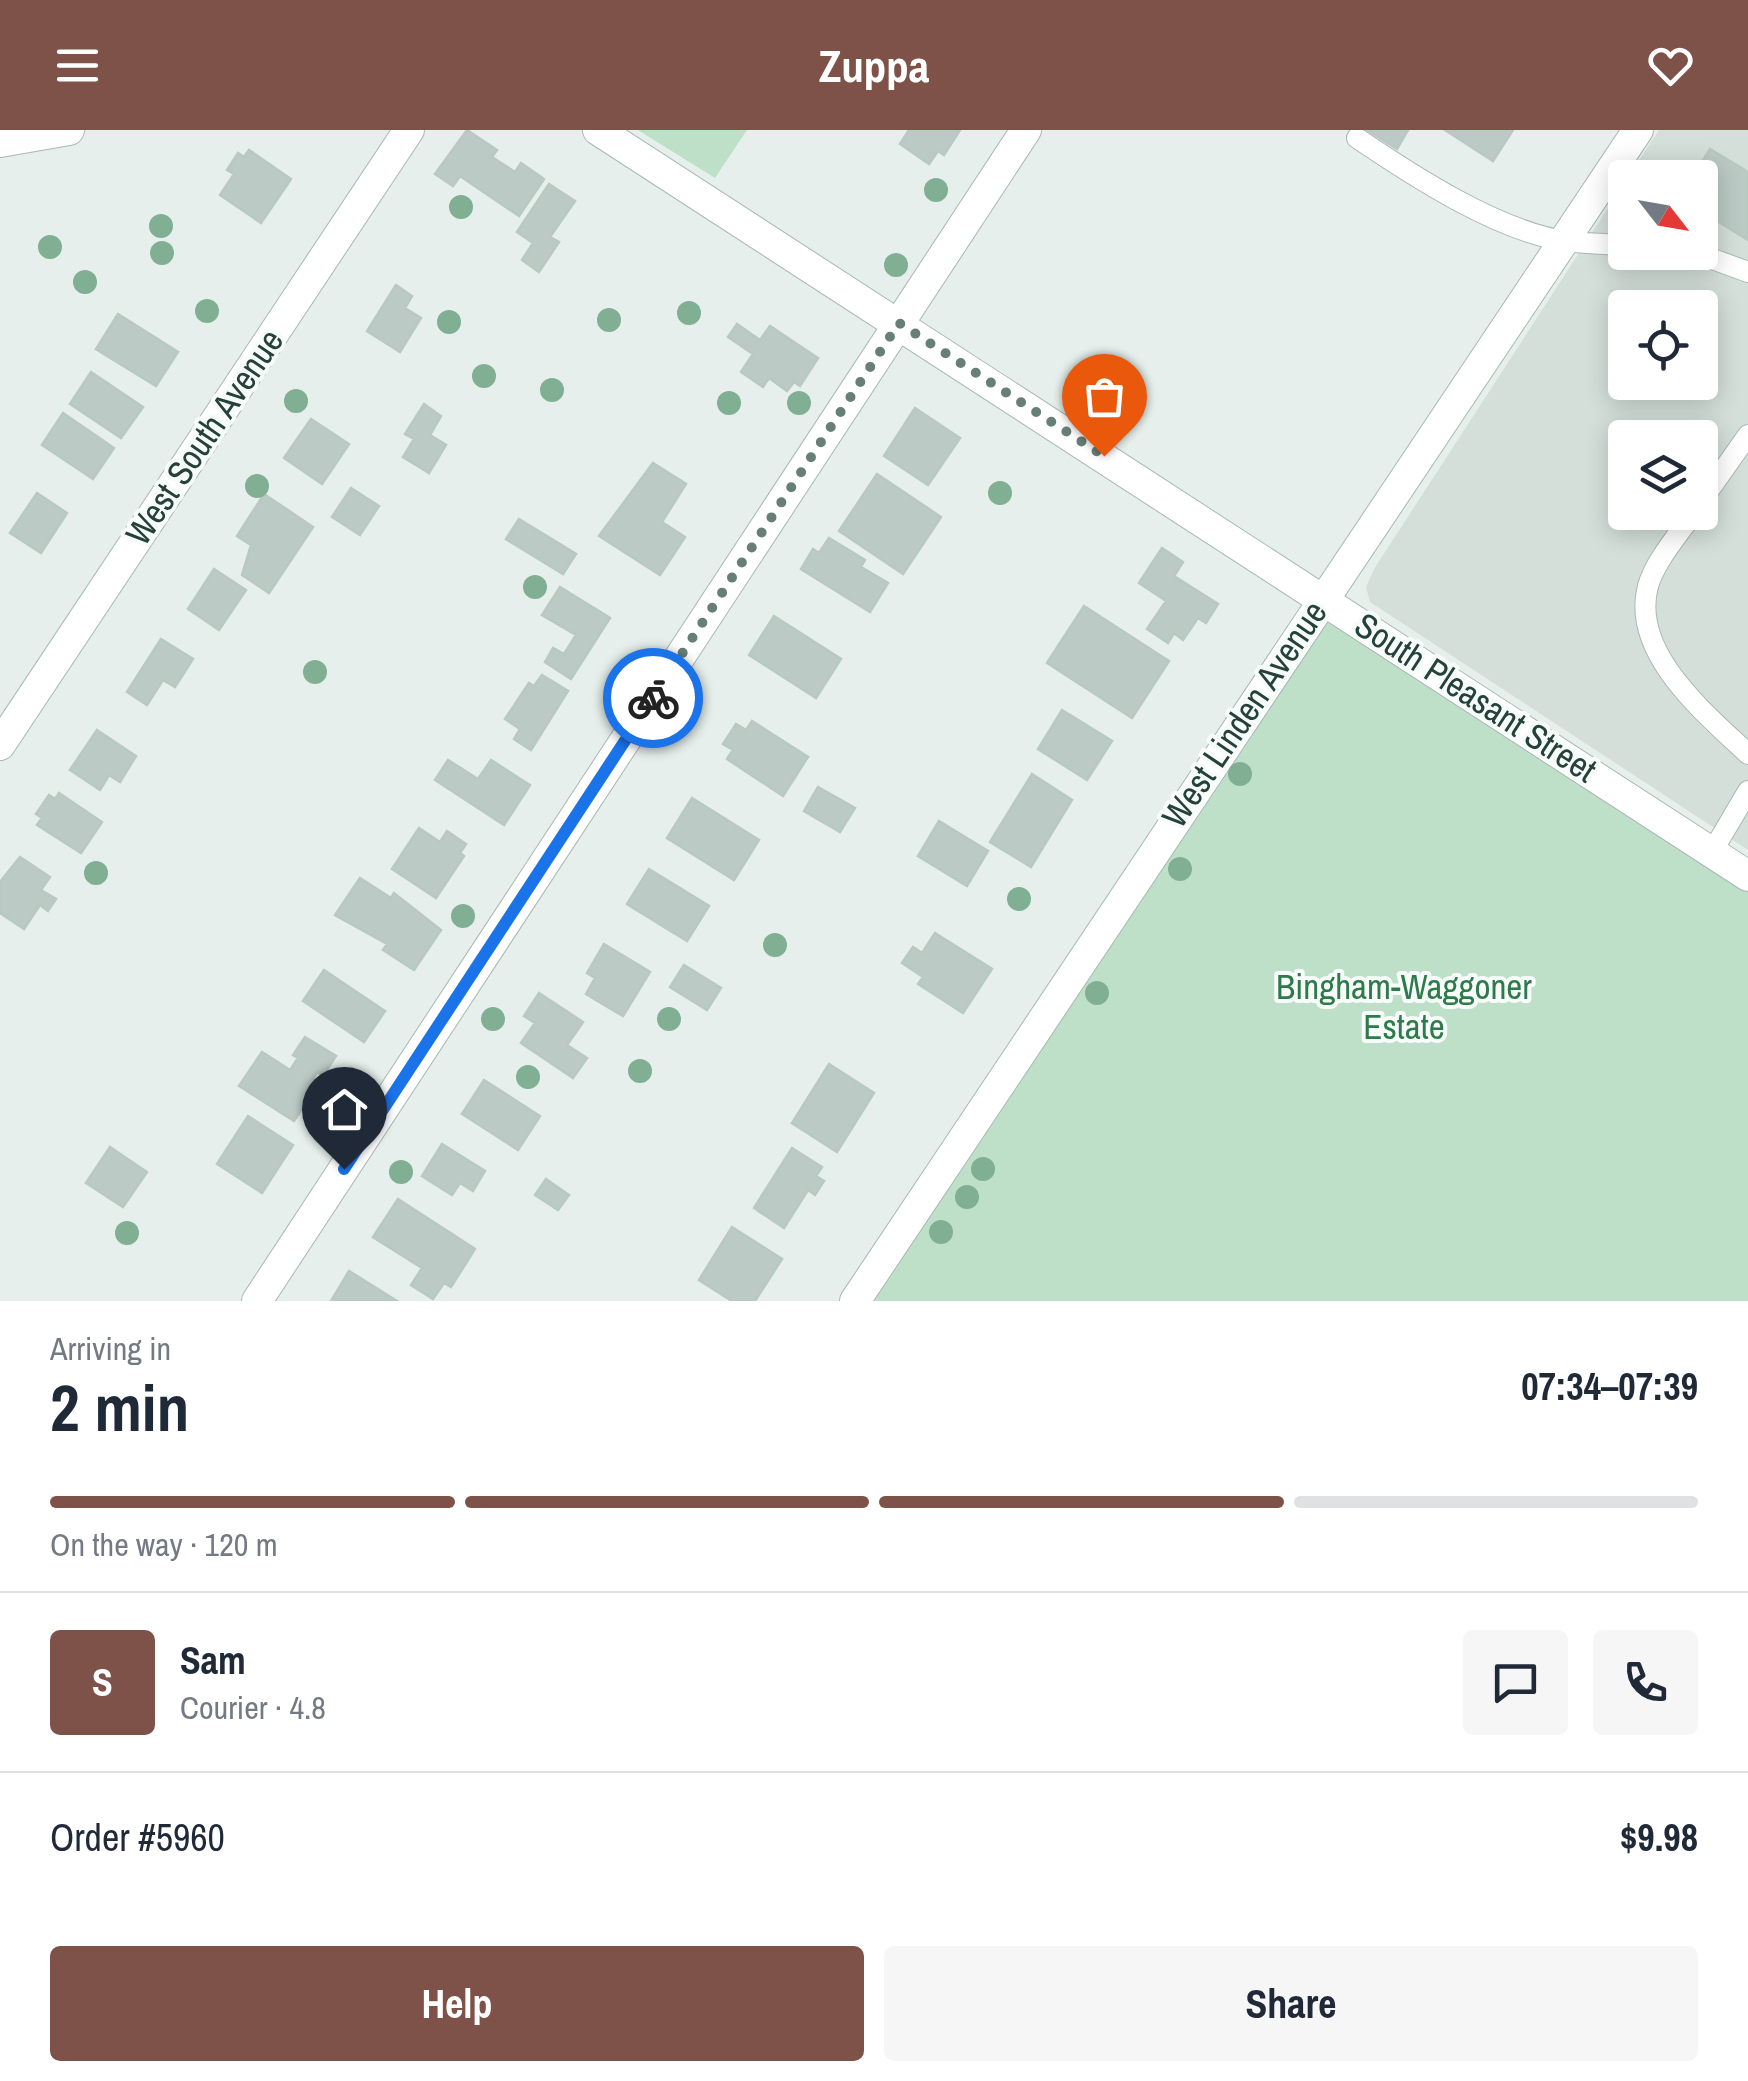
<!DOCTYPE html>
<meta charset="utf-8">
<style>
:root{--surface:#fff;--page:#f6f6f7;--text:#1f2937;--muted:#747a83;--line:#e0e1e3;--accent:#7f5249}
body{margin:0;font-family:"Archivo Narrow",sans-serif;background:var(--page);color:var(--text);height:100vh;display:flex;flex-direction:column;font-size:38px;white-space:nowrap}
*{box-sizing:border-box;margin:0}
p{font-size:32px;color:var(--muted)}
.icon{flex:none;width:55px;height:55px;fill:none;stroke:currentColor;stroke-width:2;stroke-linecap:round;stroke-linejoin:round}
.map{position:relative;height:1171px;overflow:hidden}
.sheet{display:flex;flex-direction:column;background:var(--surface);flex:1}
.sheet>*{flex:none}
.needle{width:65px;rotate:121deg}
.controls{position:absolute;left:1608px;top:30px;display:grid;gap:20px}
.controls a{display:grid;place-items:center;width:110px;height:110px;border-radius:10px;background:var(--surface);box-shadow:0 5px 25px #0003;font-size:50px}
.pin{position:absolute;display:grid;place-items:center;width:85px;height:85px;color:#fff;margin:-102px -42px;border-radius:50% 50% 50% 0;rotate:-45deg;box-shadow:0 0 10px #0007}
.pin .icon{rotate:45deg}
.courier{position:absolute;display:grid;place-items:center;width:100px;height:100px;margin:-50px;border:8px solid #1a73e8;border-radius:50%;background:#fff;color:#222;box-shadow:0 2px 12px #0007}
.overview em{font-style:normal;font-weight:700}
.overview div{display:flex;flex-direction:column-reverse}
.overview{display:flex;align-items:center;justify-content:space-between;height:170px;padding:0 50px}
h1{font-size:65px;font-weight:700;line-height:75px}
.bar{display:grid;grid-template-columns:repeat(4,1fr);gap:15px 10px;align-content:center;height:120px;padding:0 50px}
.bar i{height:12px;border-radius:8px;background:var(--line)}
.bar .current{background:var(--accent)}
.bar p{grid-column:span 4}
.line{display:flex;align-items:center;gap:25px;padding:0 50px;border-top:2px solid var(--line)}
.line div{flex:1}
.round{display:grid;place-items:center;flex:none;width:105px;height:105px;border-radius:10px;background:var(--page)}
.button{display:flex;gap:20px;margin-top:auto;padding:20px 50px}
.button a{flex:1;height:115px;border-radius:10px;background:var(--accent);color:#fff;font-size:40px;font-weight:700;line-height:115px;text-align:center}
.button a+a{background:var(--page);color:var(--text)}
header{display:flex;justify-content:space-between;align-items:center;height:130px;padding:0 50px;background:var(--accent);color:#fff;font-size:45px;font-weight:700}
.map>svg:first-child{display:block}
.built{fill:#d4dfda;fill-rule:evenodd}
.green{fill:#bfe0c8}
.building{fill:#bbcac4;stroke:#b8c9c2;stroke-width:2.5}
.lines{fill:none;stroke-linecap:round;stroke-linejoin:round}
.lane-casing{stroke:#a8b8b2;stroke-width:22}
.street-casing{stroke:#a8b8b2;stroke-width:32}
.lane{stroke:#fff;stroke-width:20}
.street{stroke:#fff;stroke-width:30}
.tree{fill:#80af93}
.done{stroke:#687f78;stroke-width:10;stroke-dasharray:0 18}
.route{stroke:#1a73e8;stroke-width:12}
.labels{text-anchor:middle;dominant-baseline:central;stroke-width:8;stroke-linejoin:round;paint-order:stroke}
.street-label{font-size:35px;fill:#24423a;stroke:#f7fbf9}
.park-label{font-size:35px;fill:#2d7a4b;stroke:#f7fbf9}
</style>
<header><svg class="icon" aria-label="menu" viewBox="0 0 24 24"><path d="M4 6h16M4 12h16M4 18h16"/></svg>Zuppa<svg class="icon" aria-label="heart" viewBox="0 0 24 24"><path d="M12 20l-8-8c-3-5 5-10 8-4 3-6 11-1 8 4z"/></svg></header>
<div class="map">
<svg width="1748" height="1171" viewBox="0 0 1748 1171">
<rect width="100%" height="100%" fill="#e6efeb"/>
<path class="built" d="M1659,0H1748V720L1370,472L1366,457L1374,439L1625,52V122H1700V48L1628,47ZM1625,178H1700V252H1625ZM1625,308H1700V382H1625Z"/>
<path class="green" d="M638,0H747L715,48Z
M1322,467L1748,747V1171H855Z"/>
<path class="building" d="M467,0L497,20L492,27L515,42L521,33L544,49L519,86L460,46L453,56L435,44Z
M909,0H960L944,25L938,21L929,34L900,14Z
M1367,0H1408L1397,19Z
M1445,0H1513L1493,31Z
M1710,19L1748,42V110L1700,80V48H1692Z
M249,20L291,49L261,93L220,65L234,44L227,40L238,23L244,27Z
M549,54L575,71L550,107L559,112L539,142L522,130L533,113L517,102Z
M396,155L412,166L405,178L421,188L400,222L367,201Z
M118,184L178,222L156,256L96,219Z
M737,194L760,210L770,196L818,228L800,256L794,252L787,261L769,248L763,257L741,242L753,224L728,207Z
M91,242L143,277L121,308L70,274Z
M424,274L441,286L430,305L446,315L429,343L403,327L414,309L405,304Z
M915,278L960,308L928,355L884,326Z
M63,283L114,318L93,349L42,315Z
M311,289L349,314L322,354L284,328Z
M653,333L686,354L662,392L685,407L660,445L599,406Z
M877,344L941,387L903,444L839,401Z
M351,358L379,376L360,405L332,387Z
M37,363L67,383L41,423L10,403Z
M264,364L313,397L269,463L242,445L251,415L237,406Z
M519,389L576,424L563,444L506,409Z
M829,408L865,430L861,437L888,453L870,482L801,439L813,419L819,423Z
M1162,418L1183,432L1174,446L1218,474L1206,493L1198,488L1183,510L1174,503L1168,513L1147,499L1166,471L1139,453Z
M214,439L246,460L219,500L188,479Z
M560,457L610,488L571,549L545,532L553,518L564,524L576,505L542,485Z
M1084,476L1169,531L1132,588L1047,533Z
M774,486L841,529L816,568L749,525Z
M161,509L193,529L175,557L163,550L147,575L127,562Z
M542,545L568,561L531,620L514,609L520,599L505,589L529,553L534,556Z
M1062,580L1112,611L1087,650L1038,619Z
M752,591L808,627L783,666L727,629L733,620L723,614L736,594L746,600Z
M97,600L136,626L120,652L109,645L100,660L70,640Z
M448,630L478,649L491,630L530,655L504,695L435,650Z
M1032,644L1072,670L1031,737L990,712Z
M818,657L855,678L840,702L804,681Z
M59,663L102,692L81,723L37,695L42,688L36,684L49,665L55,669Z
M692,668L759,710L734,750L667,708Z
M939,691L988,721L967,756L918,726Z
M419,698L440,712L447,701L466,714L460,723L464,726L436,768L392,739Z
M20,727L50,747L41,760L56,769L48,781L40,775L24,799L0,783V752Z
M649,739L709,776L687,811L627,774Z
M360,748L391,768L394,763L441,800L414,840L383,820L387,814L335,785Z
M935,803L992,839L963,883L918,854L923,847L902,833L913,817L922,823Z
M604,814L650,842L623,886L586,864L595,848L587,843Z
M684,835L721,858L707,880L670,857Z
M324,840L385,881L364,912L303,871Z
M539,863L583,892L567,915L587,928L573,948L521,913L535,893L524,886Z
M305,907L336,926L323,946L317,942L311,953L317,956L294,991L239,956L262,922L290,940L298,928L293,925Z
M829,934L874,963L837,1022L792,993Z
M484,950L540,986L518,1020L462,984Z
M248,986L293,1015L262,1063L217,1034Z
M442,1014L485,1041L473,1061L460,1053L452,1065L422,1046Z
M110,1017L147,1042L123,1077L86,1053Z
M792,1018L822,1037L816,1046L824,1051L815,1065L808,1060L784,1098L754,1078Z
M546,1049L569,1065L558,1080L535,1065Z
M398,1069L475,1119L451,1157L444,1153L433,1169L411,1155L422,1138L373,1107Z
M732,1097L782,1129L755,1171H732L699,1150Z
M349,1141L397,1171H331Z"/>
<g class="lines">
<defs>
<path id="lane" d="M1357,8C1413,46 1496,100 1564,111C1583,114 1605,113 1625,116
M1675,122L1707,127L1748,142
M1700,373L1748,305
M1694,382C1679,404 1655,431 1648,456C1630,523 1706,584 1748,624
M1712,722L1748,661"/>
<path id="street" d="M598,0L1748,746
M0,12L69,0
M0,615L409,0
M257,1171L1026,0
M855,1171L1638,0"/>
</defs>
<use href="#lane" class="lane-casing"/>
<use href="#street" class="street-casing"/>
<use href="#lane" class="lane"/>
<use href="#street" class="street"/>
</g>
<g class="tree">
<circle cx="936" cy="60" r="12"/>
<circle cx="461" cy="77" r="12"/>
<circle cx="161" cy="96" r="12"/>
<circle cx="50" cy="117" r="12"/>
<circle cx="162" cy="123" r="12"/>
<circle cx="896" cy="135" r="12"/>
<circle cx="85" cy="152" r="12"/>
<circle cx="207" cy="181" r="12"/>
<circle cx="689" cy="183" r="12"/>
<circle cx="609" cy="190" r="12"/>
<circle cx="449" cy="192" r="12"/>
<circle cx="484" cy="246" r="12"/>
<circle cx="552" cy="260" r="12"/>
<circle cx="296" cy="271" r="12"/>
<circle cx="729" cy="273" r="12"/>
<circle cx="799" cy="273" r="12"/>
<circle cx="257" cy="356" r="12"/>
<circle cx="1000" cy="363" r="12"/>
<circle cx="535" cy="457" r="12"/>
<circle cx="315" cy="542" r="12"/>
<circle cx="1240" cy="644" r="12"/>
<circle cx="1180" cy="739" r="12"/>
<circle cx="96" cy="743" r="12"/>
<circle cx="1019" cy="769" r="12"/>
<circle cx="463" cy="786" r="12"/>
<circle cx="775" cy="815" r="12"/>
<circle cx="1097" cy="863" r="12"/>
<circle cx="493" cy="889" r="12"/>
<circle cx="669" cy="889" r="12"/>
<circle cx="640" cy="941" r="12"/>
<circle cx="528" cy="947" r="12"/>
<circle cx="983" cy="1039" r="12"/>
<circle cx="401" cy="1042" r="12"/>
<circle cx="967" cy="1067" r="12"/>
<circle cx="941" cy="1102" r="12"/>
<circle cx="127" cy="1103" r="12"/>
</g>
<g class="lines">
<path class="done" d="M653,568L899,193L1104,326"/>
<path class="route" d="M344,1039L653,568"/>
</g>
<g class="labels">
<g class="street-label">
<text transform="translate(204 307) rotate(-56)">West South Avenue</text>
<text transform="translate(1476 567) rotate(33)">South Pleasant Street</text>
<text transform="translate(1244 584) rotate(-56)">West Linden Avenue</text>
</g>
<g class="park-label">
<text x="1404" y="856">Bingham-Waggoner<tspan x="1404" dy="40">Estate</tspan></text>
</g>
</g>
</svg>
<div class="controls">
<a><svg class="needle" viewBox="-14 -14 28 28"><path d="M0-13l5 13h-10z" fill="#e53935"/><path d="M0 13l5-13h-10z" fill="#747a83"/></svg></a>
<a><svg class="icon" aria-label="locate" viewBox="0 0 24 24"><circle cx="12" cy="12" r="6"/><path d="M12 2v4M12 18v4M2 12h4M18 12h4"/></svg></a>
<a><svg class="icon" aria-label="layers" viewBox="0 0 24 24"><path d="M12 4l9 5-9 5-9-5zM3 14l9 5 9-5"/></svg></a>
</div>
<div class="pin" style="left:1104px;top:326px;background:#ea580c"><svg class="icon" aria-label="bag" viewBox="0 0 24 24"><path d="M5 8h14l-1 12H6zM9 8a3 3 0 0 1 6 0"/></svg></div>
<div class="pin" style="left:344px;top:1039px;background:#1f2937"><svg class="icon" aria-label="home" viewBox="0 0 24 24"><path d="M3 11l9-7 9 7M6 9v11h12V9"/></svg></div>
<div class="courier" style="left:653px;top:568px"><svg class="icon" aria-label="bike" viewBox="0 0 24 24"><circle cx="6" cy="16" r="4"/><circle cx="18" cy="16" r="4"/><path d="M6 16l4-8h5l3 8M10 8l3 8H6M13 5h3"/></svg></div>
</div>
<section class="sheet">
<div class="overview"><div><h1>2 min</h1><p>Arriving in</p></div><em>07:34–07:39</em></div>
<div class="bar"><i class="current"></i><i class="current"></i><i class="current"></i><i></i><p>On the way · 120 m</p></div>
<div class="line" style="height:180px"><b class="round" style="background:var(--accent);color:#fff">S</b><div><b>Sam</b><p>Courier · 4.8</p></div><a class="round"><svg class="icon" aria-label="chat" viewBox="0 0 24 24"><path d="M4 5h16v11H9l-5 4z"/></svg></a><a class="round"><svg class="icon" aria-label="phone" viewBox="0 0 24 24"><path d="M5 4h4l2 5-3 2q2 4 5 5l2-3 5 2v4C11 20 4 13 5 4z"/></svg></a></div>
<div class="line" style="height:130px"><div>Order #5960</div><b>$9.98</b></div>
<div class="button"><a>Help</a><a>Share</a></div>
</section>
